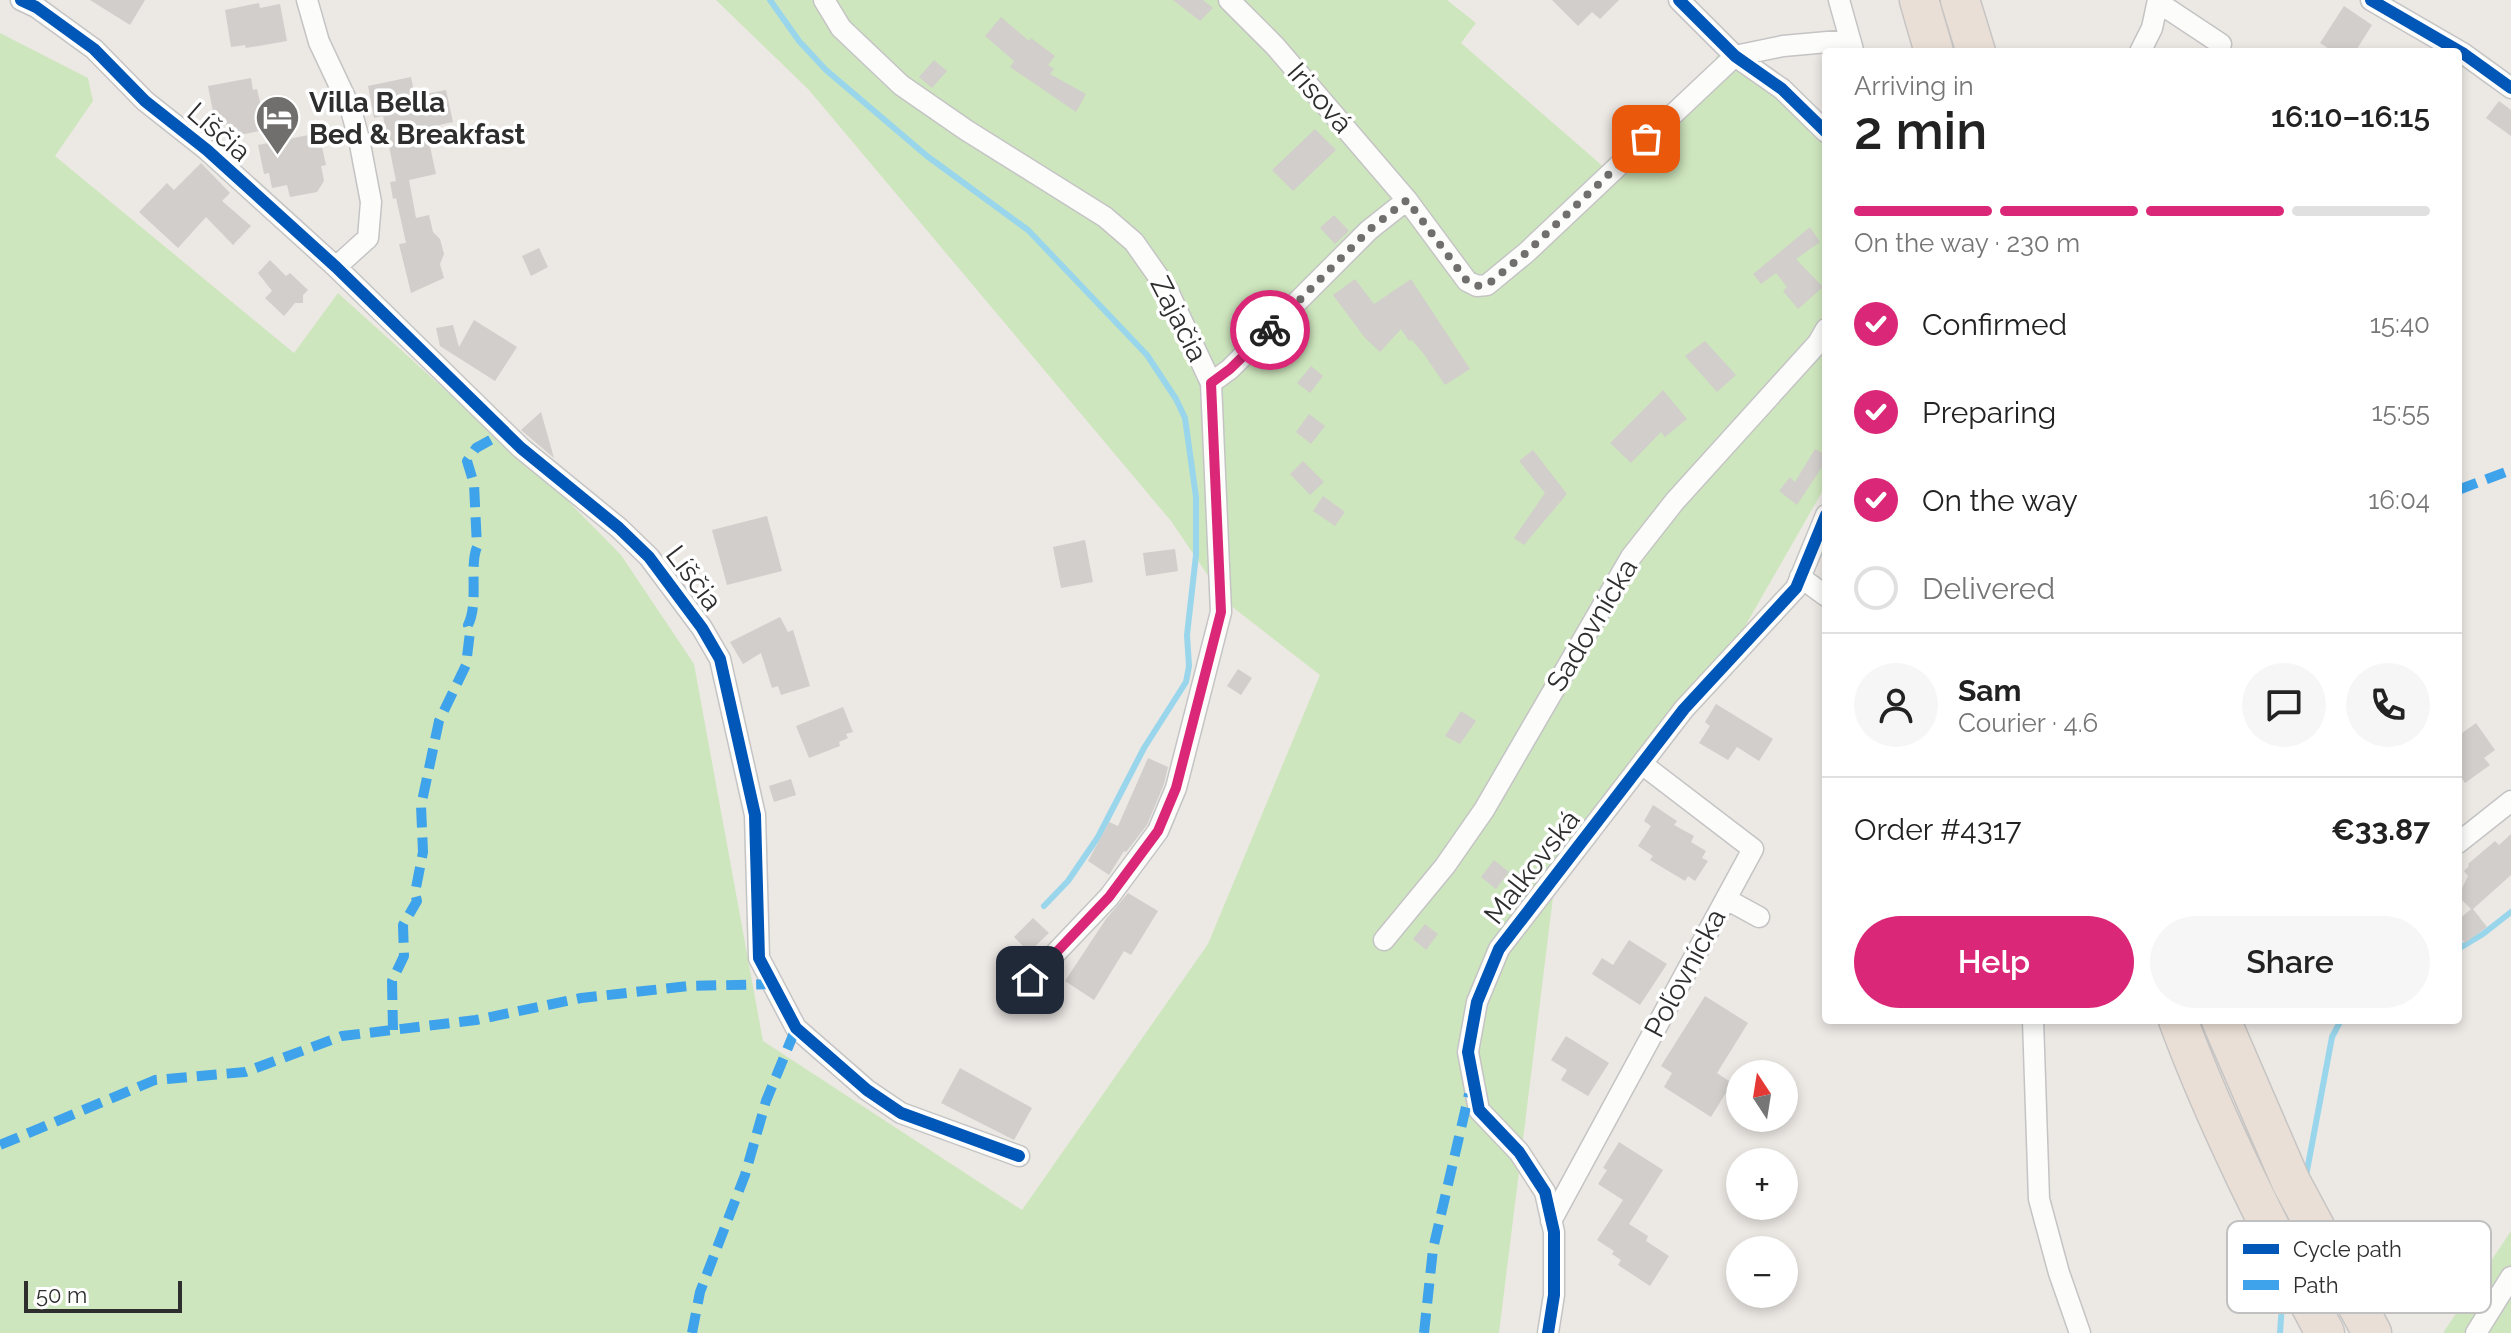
<!DOCTYPE html>
<meta charset="utf-8">
<style>
:root{--surface:#fff;--page:#f6f6f6;--text:#222;--muted:#767676;--line:#e0e0e0;--accent:#db2777}
body{margin:0;font-family:Raleway,sans-serif;background:var(--page);color:var(--text);height:100vh;display:flex;flex-direction:column;font-size:30px;white-space:nowrap}
*{box-sizing:border-box;margin:0}
p{font-size:26px;color:var(--muted)}
.icon{flex:none;width:44px;height:44px;fill:none;stroke:currentColor;stroke-width:2;stroke-linecap:round;stroke-linejoin:round}
.map{position:relative;flex:1;overflow:hidden}
.drawer{position:absolute;left:1822px;top:48px;width:640px;height:976px;display:flex;flex-direction:column;background:var(--surface);border-radius:8px;box-shadow:0 4px 12px #0003}
.drawer>*{flex:none}
.needle{width:52px;rotate:348deg}
.tools{position:absolute;left:1726px;top:1060px;display:grid;gap:16px}
.tools a{display:grid;place-items:center;width:72px;height:72px;border-radius:50%;background:var(--surface);box-shadow:0 4px 12px #0003;font-size:40px}
.scale{position:absolute;left:24px;bottom:20px;width:158px;box-sizing:border-box;padding-left:8px;border:4px solid #2e2e2e;border-top:0;font-size:22px;line-height:28px;white-space:nowrap;color:#2e2e2e;-webkit-text-stroke:6px #fff;paint-order:stroke}
.pin{position:absolute;display:grid;place-items:center;width:68px;height:68px;color:#fff;margin:-34px;border-radius:16px;box-shadow:0 4px 12px #0006}
.courier{position:absolute;display:grid;place-items:center;width:80px;height:80px;margin:-40px;border:6px solid #db2777;border-radius:50%;background:#fff;color:#222;box-shadow:0 2px 10px #0007}
.overview em{font-style:normal;font-weight:600}
.overview div{display:flex;flex-direction:column-reverse}
.overview{display:flex;align-items:center;justify-content:space-between;height:136px;padding:0 32px}
h1{font-size:52px;font-weight:600;line-height:60px}
.bar{display:grid;grid-template-columns:repeat(4,1fr);gap:12px 8px;align-content:center;height:96px;padding:0 32px}
.bar i{height:10px;border-radius:6px;background:var(--line)}
.bar .on{background:var(--accent)}
.bar p{grid-column:span 4}
.line{display:flex;align-items:center;gap:20px;padding:0 32px;border-top:2px solid var(--line)}
.line div{flex:1}
.round{display:grid;place-items:center;flex:none;width:84px;height:84px;border-radius:42px;background:var(--page)}
ol{padding:0 32px;list-style:none}
li{display:flex;align-items:center;gap:24px;height:88px}
li p{margin-inline-start:auto}
li .icon{padding:8px;border-radius:50%;background:var(--accent);color:#fff;stroke-width:4}
li:last-child{color:var(--muted)}
li i{width:44px;height:44px;border:4px solid var(--line);border-radius:50%}
.primary-button{display:flex;gap:16px;margin-top:auto;padding:16px 32px}
.primary-button a{flex:1;height:92px;border-radius:48px;background:var(--accent);color:#fff;font-size:32px;font-weight:600;line-height:92px;text-align:center}
.primary-button a+a{background:var(--page);color:var(--text)}
.map>svg:first-child{display:block}
.green{fill:#cee6be}
.lines{fill:none;stroke-linecap:round;stroke-linejoin:round}
.stream{stroke:#99d6ec;stroke-width:6}
.building{fill:#d1cecb}
.minor-casing{stroke:#c5c4c5;stroke-width:23}
.motorway-casing{stroke:#c6c5c4;stroke-width:41}
.minor{stroke:#fcfcfb;stroke-width:20}
.motorway{stroke:#eadfd6;stroke-width:38}
.quiet{stroke:#3ea3eb;stroke-width:10;stroke-dasharray:20 10;stroke-linecap:butt}
.cycleway-casing{stroke:#fff;stroke-width:17}
.cycleway{stroke:#0057b8;stroke-width:12}
.done{stroke:#706f6e;stroke-width:8;stroke-dasharray:0 14.4}
.route{stroke:#db2777;stroke-width:10}
.labels{text-anchor:middle;dominant-baseline:central;stroke-width:7;stroke-linejoin:round;paint-order:stroke}
.street-label{font-size:28px;fill:#2e2e2e;stroke:#fff}
.poi-label{font-size:28px;font-weight:bold;fill:#2e2e2e;stroke:#fff;text-anchor:start}
.key{fill:#fff;stroke:#c0c0c0;stroke-width:2}
.key-label{font-size:22px;fill:#2e2e2e}
</style>
<div class="map">
<svg width="2511" height="1333" viewBox="0 0 2511 1333">
<rect width="100%" height="100%" fill="#ece8e4"/>
<path class="green" d="M716,0H1447L1476,23L1461,43L1606,169L1707,75L1719,52L1806,109L1826,142V485L1744,628L1558,857L1499,1333H0V33L88,78L93,101L55,156L294,353L338,293L566,499L621,555L694,664L763,1041L1022,1210L1208,944L1320,675L1226,602L1171,521L809,90Z
M2511,1231V1333H2443Z"/>
<g class="lines">
<path class="stream" d="M770,0L799,41L826,70L927,156L1028,230L1147,355L1176,399L1185,418L1196,497V555L1187,635L1189,666L1186,682L1144,748L1098,837L1068,881L1044,906
M2458,949L2483,934L2511,912
M2306,1176L2332,1037L2341,1020
M2280,1333L2283,1289"/>
</g>
<path class="building" d="M90,0H145L130,25Z
M1173,0H1203L1213,8L1200,21Z
M1552,0H1619L1600,19L1592,12L1578,26Z
M259,3L260,8L280,4L287,41L246,48L245,45L231,47L225,10Z
M2344,6L2372,25L2355,52H2334L2320,43Z
M1001,17L1029,41L1031,38L1055,56L1048,65L1054,69L1050,74L1086,94L1076,112L1010,67L1014,61L985,36Z
M934,60L947,71L932,88L919,77Z
M411,77L415,96L446,90L453,122L426,128L436,174L409,180L416,218L429,215L433,232L440,239L444,254L440,264L444,278L411,293L399,244L406,243L396,198L393,199L390,182L396,181L383,116L374,118L368,86Z
M251,78L253,90L257,89L261,106H266L270,129L234,136L232,124L216,127L208,86Z
M2499,101L2511,110V136L2486,118Z
M1315,129L1336,150L1293,191L1272,170Z
M314,134L316,148L322,147L326,165L321,166L324,181L317,192L290,197L287,185L272,188L269,173L264,174L258,145Z
M201,163L230,193L222,201L251,226L233,245L206,217L178,248L139,212L167,183L174,190Z
M1334,215L1349,231L1335,244L1320,228Z
M1810,227L1820,242L1796,259L1823,287L1798,309L1783,291L1787,287L1776,273L1761,284L1753,274Z
M539,248L548,267L531,276L522,256Z
M270,260L286,276L290,273L308,290L303,295V303H295L284,316L265,298L272,291L258,273Z
M1355,279L1374,304L1411,279L1470,369L1445,385L1423,353L1412,340L1409,341L1401,329L1380,352L1365,338L1333,295Z
M474,320L517,347L495,381L440,346L436,328L453,325L459,347Z
M1705,341L1736,375L1717,392L1685,356Z
M1311,366L1323,376L1310,393L1297,383Z
M1663,390L1687,419L1665,437L1661,432L1631,463L1610,443Z
M541,412L554,458L521,430Z
M1309,414L1325,426L1311,444L1296,432Z
M1815,449L1826,455V461L1797,505L1779,491L1790,477L1795,482Z
M1533,450L1567,494L1524,545L1514,538L1545,493L1519,461Z
M1303,461L1324,482L1310,495L1290,474Z
M1323,496L1345,512L1335,526L1313,511Z
M767,516L782,571L727,585L712,530Z
M1085,540L1093,582L1061,588L1053,547Z
M1175,549L1178,571L1146,576L1143,553Z
M780,617L788,632L793,630L810,686L781,695L778,686L772,688L761,653L743,664L730,642Z
M1238,669L1252,678L1241,695L1227,686Z
M1716,704L1773,739L1759,761L1737,747L1728,760L1699,743L1710,726L1705,722Z
M843,707L853,732L846,734L848,738L839,742L840,746L809,758L796,726Z
M1461,711L1476,721L1460,744L1445,736Z
M2476,723L2495,750L2484,758L2490,765L2465,783L2458,773V736Z
M1148,758L1168,767L1164,784L1147,825L1126,852L1124,851L1109,875L1088,861L1109,822L1118,826Z
M791,779L796,795L774,802L769,786Z
M1653,805L1677,821L1674,825L1694,836L1691,842L1706,851L1702,858L1708,861L1695,881L1688,876L1685,881L1650,860L1653,856L1638,846L1651,826L1644,821Z
M2511,834V875L2473,909L2487,927L2465,943L2458,935V920L2471,909L2458,896L2468,876L2464,871L2469,866L2468,864L2495,841L2499,845Z
M1494,860L1509,872L1496,889L1481,877Z
M1128,893L1158,911L1131,955L1124,951L1094,1000L1065,981L1106,919Z
M1033,918L1049,933L1029,952L1014,937Z
M1425,924L1438,934L1426,950L1413,939Z
M1629,940L1667,964L1640,1005L1592,974L1602,958L1613,965Z
M1705,996L1748,1023L1717,1073L1732,1083L1711,1117L1664,1087L1672,1073L1661,1066Z
M1566,1036L1609,1063L1588,1096L1561,1080L1567,1070L1551,1060Z
M960,1068L1032,1108L1014,1140L941,1103Z
M1619,1142L1663,1170L1629,1224L1648,1236L1646,1241L1669,1256L1650,1286L1618,1265L1621,1260L1612,1254L1614,1251L1597,1240L1623,1200L1598,1184L1607,1170L1603,1168Z"/>
<g class="lines">
<defs>
<path id="minor" d="M21,0L36,7L94,49L145,101L207,150L336,267L521,448L619,528L649,557L702,628L720,659L755,815L759,958L796,1028L867,1090L901,1113L1019,1156
M307,0L319,42L351,110L359,139L371,202L368,238L336,267
M824,0L841,28L901,85L966,130L1105,217L1134,242L1167,289L1211,383L1221,612L1176,788L1158,831L1109,897L1030,980
M1229,0L1275,46L1407,200
M1679,0L1735,56L1782,89L1826,132
M1839,0L1853,50
M2371,0L2464,54L2511,88
M2159,3L2221,44
M2140,52L2152,28L2158,0
M1211,383L1230,369L1369,230L1407,200L1467,281L1477,286L1487,285L1527,252L1735,56L1783,46L1850,40
M1800,577L1826,596
M2458,843L2511,801
M1726,899L1759,917
M1384,940L1445,866L1484,810L1631,557L1675,501L1818,343L1826,329
M2033,1020L2039,1199L2059,1273L2080,1333
M1551,1221L1753,849L1642,764
M1548,1333L1554,1295V1232L1545,1192L1519,1152L1479,1110L1468,1052L1477,1002L1499,949L1684,709L1796,588L1826,515
M2476,1333L2511,1277"/>
<path id="motorway" d="M1919,0L1934,52
M1960,0L1976,52
M2178,1020C2218,1128 2271,1231 2325,1333
M2221,1020L2291,1182L2372,1333"/>
</defs>
<use href="#minor" class="minor-casing"/>
<use href="#motorway" class="motorway-casing"/>
<use href="#minor" class="minor"/>
<use href="#motorway" class="motorway"/>
<path class="quiet" d="M2458,490L2511,470
M393,1030L392,981L404,956L403,925L417,901L415,893L423,852L421,806L439,721L466,665L470,632L468,625C479,604 469,565 477,547L474,484L467,461L476,448L505,432
M0,1145L155,1080L245,1072L342,1036L476,1020L581,998L689,986L774,984
M692,1333L700,1292L745,1175L766,1101L796,1028
M1424,1333L1433,1249L1469,1094"/>
<defs>
<path id="cycleway" d="M21,0L36,7L94,49L145,101L207,150L336,267L521,448L619,528L649,557L702,628L720,659L755,815L759,958L796,1028L867,1090L901,1113L1019,1156
M1679,0L1735,56L1782,89L1826,132
M2371,0L2464,54L2511,88
M1548,1333L1554,1295V1232L1545,1192L1519,1152L1479,1110L1468,1052L1477,1002L1499,949L1684,709L1796,588L1826,515"/>
</defs>
<use href="#cycleway" class="cycleway-casing"/>
<use href="#cycleway" class="cycleway"/>
</g>
<g class="lines">
<path class="done" d="M1270,330L1369,230L1407,200L1467,281L1477,286L1487,285L1527,252L1646,139"/>
<path class="route" d="M1030,980L1109,897L1158,831L1176,788L1221,612L1211,383L1230,369L1270,330"/>
</g>
<defs>
<symbol id="hotel-pin" viewBox="-11 -11 22 30"><path d="M0 17L-7.5 6A9.5 9.5 0 1 1 7.5 6Z" fill="#706f6e" stroke="#fff"/><path d="M-6-4.5h1.5V1H6V5H4.5V3h-9V5H-6ZM-4 0a1.8 1.8 0 1 1 3.6 0ZM.5 0V-2.5h3Q6-2.5 6 0Z" fill="#fff"/></symbol>
</defs>
<g fill-rule="evenodd">
<use href="#hotel-pin" x="252" y="92" width="51" height="69"/>
</g>
<g class="labels">
<g class="street-label">
<text transform="translate(1320 98) rotate(49)">Irisová</text>
<text transform="translate(219 132) rotate(41)">Líščia</text>
<text transform="translate(1179 319) rotate(63)">Zajačia</text>
<text transform="translate(694 578) rotate(53)">Líščia</text>
<text transform="translate(1592 625) rotate(-59)">Sadovnícka</text>
<text transform="translate(1532 867) rotate(-52)">Malkovská</text>
<text transform="translate(1685 973) rotate(-62)">Poľovnícka</text>
</g>
<g class="poi-label">
<text x="309" y="102">Villa Bella<tspan x="309" dy="32">Bed &amp; Breakfast</tspan></text>
</g>
</g>
<rect x="2227" y="1221" width="264" height="92" rx="12" class="key"/>
<rect x="2243" y="1244" width="36" height="10" fill="#0057b8"/>
<rect x="2243" y="1280" width="36" height="10" fill="#3ea3eb"/>
<g class="key-label">
<text x="2293" y="1257">Cycle path</text>
<text x="2293" y="1293">Path</text>
</g>
</svg>
<div class="tools">
<a><svg class="needle" viewBox="-14 -14 28 28"><path d="M0-13l5 13h-10z" fill="#e53935"/><path d="M0 13l5-13h-10z" fill="#767676"/></svg></a>
<a>+</a>
<a>−</a>
</div>
<div class="scale">50 m</div>
<div class="pin" style="left:1646px;top:139px;background:#ea580c"><svg class="icon" aria-label="bag" viewBox="0 0 24 24"><path d="M5 8h14l-1 12H6zM9 8a3 3 0 0 1 6 0"/></svg></div>
<div class="pin" style="left:1030px;top:980px;background:#1f2937"><svg class="icon" aria-label="home" viewBox="0 0 24 24"><path d="M3 11l9-7 9 7M6 9v11h12V9"/></svg></div>
<div class="courier" style="left:1270px;top:330px"><svg class="icon" aria-label="bike" viewBox="0 0 24 24"><circle cx="6" cy="16" r="4"/><circle cx="18" cy="16" r="4"/><path d="M6 16l4-8h5l3 8M10 8l3 8H6M13 5h3"/></svg></div>
<section class="drawer">
<div class="overview"><div><h1>2 min</h1><p>Arriving in</p></div><em>16:10–16:15</em></div>
<div class="bar"><i class="on"></i><i class="on"></i><i class="on"></i><i></i><p>On the way · 230 m</p></div>
<ol>
<li><svg class="icon" aria-label="check" viewBox="0 0 24 24"><path d="M5 12l5 5 9-10"/></svg>Confirmed<p>15:40</p></li>
<li><svg class="icon" aria-label="check" viewBox="0 0 24 24"><path d="M5 12l5 5 9-10"/></svg>Preparing<p>15:55</p></li>
<li><svg class="icon" aria-label="check" viewBox="0 0 24 24"><path d="M5 12l5 5 9-10"/></svg>On the way<p>16:04</p></li>
<li><i></i>Delivered</li>
</ol>
<div class="line" style="height:144px"><a class="round"><svg class="icon" aria-label="person" viewBox="0 0 24 24"><circle cx="12" cy="8" r="4"/><path d="M4 21q1-7 8-7t8 7"/></svg></a><div><b>Sam</b><p>Courier · 4.6</p></div><a class="round"><svg class="icon" aria-label="chat" viewBox="0 0 24 24"><path d="M4 5h16v11H9l-5 4z"/></svg></a><a class="round"><svg class="icon" aria-label="phone" viewBox="0 0 24 24"><path d="M5 4h4l2 5-3 2q2 4 5 5l2-3 5 2v4C11 20 4 13 5 4z"/></svg></a></div>
<div class="line" style="height:104px"><div>Order #4317</div><b>€33.87</b></div>
<div class="primary-button"><a>Help</a><a>Share</a></div>
</section>
</div>
